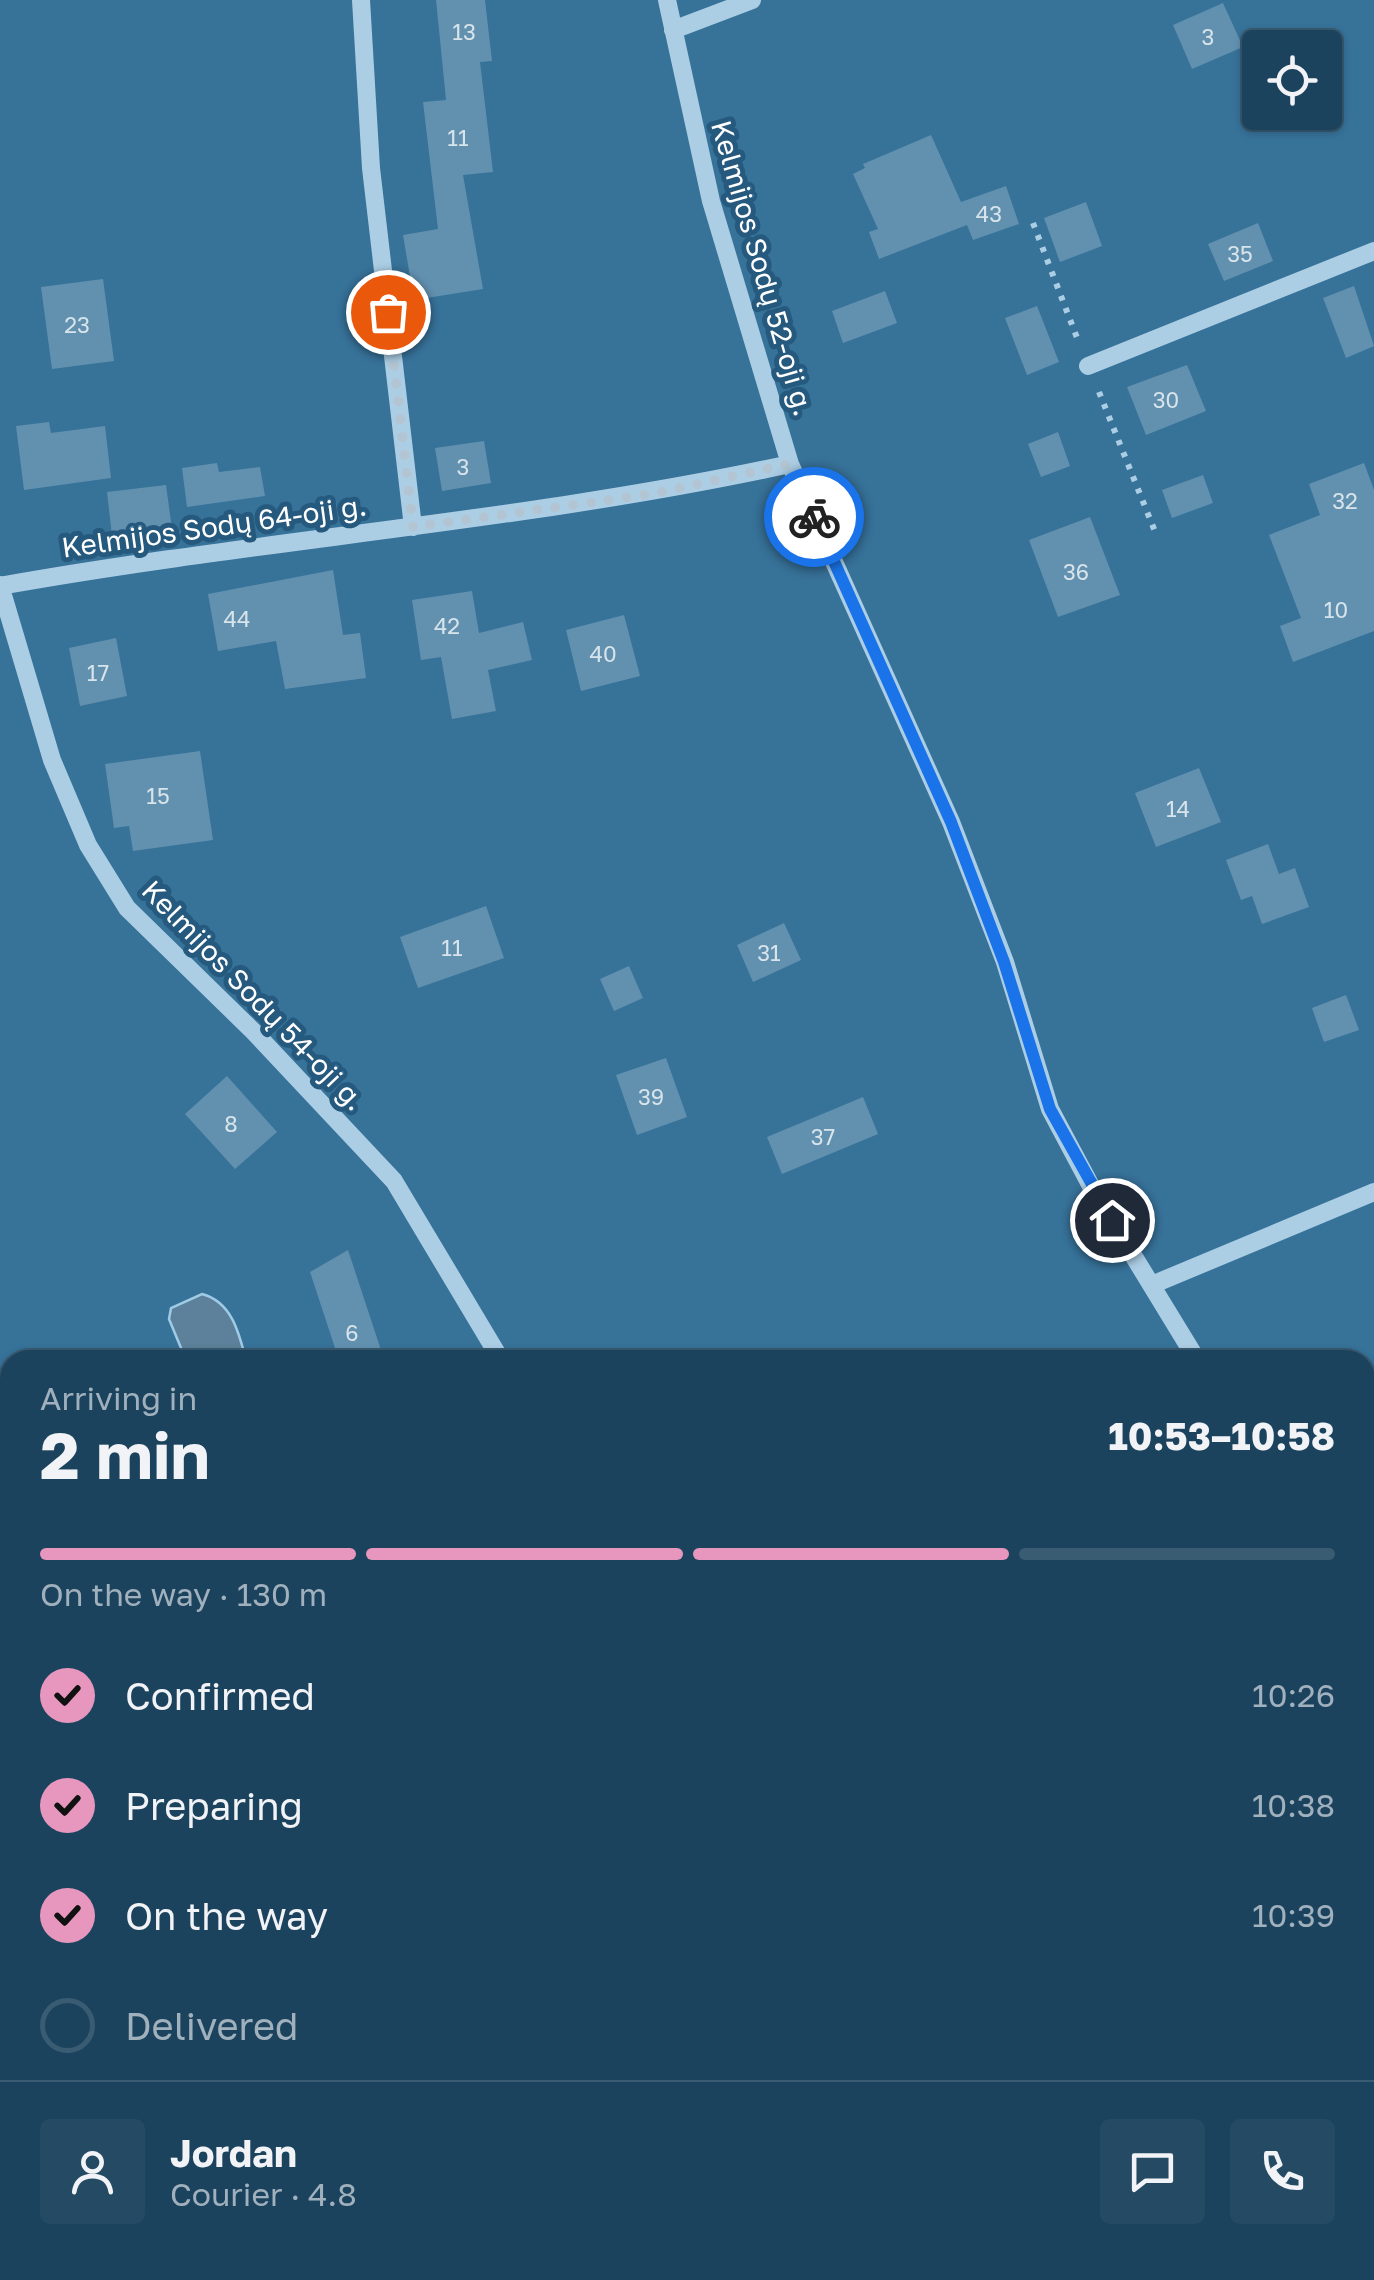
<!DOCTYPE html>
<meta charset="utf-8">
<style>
:root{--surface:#1c435e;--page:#254a64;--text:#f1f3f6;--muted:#a0b0bc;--line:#3a5c73;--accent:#e797bd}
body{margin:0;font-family:"Golos Text",sans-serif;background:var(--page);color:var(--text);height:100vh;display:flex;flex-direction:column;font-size:38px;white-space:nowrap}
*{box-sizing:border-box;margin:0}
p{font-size:32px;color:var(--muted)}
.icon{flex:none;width:55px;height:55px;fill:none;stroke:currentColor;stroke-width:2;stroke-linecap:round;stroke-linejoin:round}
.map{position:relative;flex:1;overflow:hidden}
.side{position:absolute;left:0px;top:1350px;width:1375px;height:930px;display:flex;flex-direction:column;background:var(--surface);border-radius:30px 30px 0 0;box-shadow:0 2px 8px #0004,0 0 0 2px var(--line)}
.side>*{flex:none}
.tools{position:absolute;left:1242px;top:30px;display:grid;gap:20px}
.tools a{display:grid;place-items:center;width:100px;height:100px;border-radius:10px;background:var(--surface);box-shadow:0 2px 8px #0004,0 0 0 2px var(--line);font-size:50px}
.pin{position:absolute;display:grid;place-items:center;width:85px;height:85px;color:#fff;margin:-42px;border:5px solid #fff;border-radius:50%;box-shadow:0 2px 10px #0007}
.courier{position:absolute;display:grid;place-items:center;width:100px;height:100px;margin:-50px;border:8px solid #1a73e8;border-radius:50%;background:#fff;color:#222;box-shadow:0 2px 12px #0007}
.summary em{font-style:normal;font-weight:700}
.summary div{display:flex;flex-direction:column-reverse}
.summary{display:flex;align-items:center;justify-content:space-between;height:170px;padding:0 40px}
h1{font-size:65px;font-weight:700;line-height:75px}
.bar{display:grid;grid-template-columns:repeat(4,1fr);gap:15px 10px;align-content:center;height:120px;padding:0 40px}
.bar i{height:12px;border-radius:8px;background:var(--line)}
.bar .selected{background:var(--accent)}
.bar p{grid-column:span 4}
.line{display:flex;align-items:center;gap:25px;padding:0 40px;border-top:2px solid var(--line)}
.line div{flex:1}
.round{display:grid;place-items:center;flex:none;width:105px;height:105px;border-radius:10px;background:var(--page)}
ol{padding:0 40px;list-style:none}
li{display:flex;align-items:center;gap:30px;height:110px}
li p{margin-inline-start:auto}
li .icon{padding:10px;border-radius:50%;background:var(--accent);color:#111;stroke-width:4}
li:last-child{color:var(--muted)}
li i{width:55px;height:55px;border:5px solid var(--line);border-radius:50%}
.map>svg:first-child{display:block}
.green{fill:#377299;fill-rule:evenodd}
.water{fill:#5d819a;stroke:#a0cbe6;stroke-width:2.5}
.building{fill:#6291b0}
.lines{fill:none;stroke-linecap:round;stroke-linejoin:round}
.path{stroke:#accee5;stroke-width:6;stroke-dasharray:5 8;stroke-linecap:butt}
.minor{stroke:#accee5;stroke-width:18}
.done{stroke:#b3c5d2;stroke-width:10;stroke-dasharray:0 18}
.route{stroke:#1a73e8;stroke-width:12}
.labels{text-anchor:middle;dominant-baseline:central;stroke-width:10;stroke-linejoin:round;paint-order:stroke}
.number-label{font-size:22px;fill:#d8e4eb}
.street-label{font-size:28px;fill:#fff;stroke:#26597e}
</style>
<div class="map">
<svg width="1374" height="2280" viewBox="0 0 1374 2280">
<rect width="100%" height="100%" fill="#26597e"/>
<path class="green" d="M0,0H1374V2280H0ZM1260,48H1325V112H1260ZM10,1360H1365V2270H10Z"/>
<path class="water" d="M202,1294C232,1302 239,1333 246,1360H186L169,1319L171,1308Z"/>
<path class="building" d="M436,0H485L492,61L480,62L493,172L463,175L483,289L414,300L403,235L438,229L423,102L446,100Z
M1223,3L1243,47L1192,69L1173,25Z
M931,135L961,202L1006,186L1019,224L973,240L967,225L879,259L869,232L878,229L853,174L865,168L863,164Z
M1086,202L1102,246L1060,262L1044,218Z
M1258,223L1273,261L1224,281L1208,244Z
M103,279L114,361L52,369L41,287Z
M1354,286L1374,346L1346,358L1323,298Z
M885,291L897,323L843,343L832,311Z
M1037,306L1059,362L1027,375L1005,318Z
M1187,365L1206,411L1146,435L1127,387Z
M49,422L51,433L105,426L111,478L24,490L16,426Z
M1058,432L1070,466L1041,477L1028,444Z
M484,441L491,483L442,491L435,448Z
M217,463L219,472L260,467L265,496L187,507L182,468Z
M1364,463L1374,490V631L1293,662L1280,626L1301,618L1269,535L1320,515L1309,484Z
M1203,475L1213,503L1172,518L1162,490Z
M166,485L172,529L112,536L107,492Z
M1090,517L1120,595L1058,617L1029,540Z
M333,570L343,635L360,633L366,678L285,689L276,641L218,651L208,594Z
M472,591L479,633L523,622L532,660L488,670L496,711L452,719L441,657L421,660L412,600Z
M624,615L640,676L581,691L566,630Z
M116,638L127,696L80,706L69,648Z
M200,751L213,840L133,851L129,826L114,828L105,764Z
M1199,768L1221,822L1156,847L1135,793Z
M1268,844L1279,874L1295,868L1309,907L1262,924L1252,896L1241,900L1226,860Z
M486,906L504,958L418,988L400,937Z
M784,923L801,960L753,982L737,945Z
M629,966L643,998L614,1011L600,979Z
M1346,995L1359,1030L1324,1042L1312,1008Z
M666,1058L687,1117L637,1135L616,1075Z
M227,1076L277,1132L235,1169L185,1114Z
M863,1097L878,1134L782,1174L767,1137Z
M348,1250L381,1350L339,1360L310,1272Z"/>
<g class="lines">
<path class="path" d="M1033,223L1079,343
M1099,392L1156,534"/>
<path class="minor" d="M361,0L371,168L413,527
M667,0L711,201L790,464L951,822L1005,962L1050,1109L1092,1188L1197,1360
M673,30L752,0
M1088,366L1374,251
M0,585L52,760L88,845L127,908L254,1032L394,1181L501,1360
M0,586C263,539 529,521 790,464
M1154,1284L1374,1192
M0,1483L10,1501
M1365,1683L1374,1680
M1365,1716L1374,1740
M1365,2157L1374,2153
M927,2270L940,2280
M1081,2280L1104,2270"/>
</g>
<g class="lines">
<path class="done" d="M388,312L413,527L652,494L790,464L814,517"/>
<path class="route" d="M814,517L951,822L1004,962L1050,1109L1112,1220"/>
</g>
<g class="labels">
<g class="number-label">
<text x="464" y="31">13</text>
<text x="1208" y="36">3</text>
<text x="458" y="137">11</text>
<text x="989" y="213">43</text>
<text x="1240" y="253">35</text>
<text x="77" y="324">23</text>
<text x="1166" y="399">30</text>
<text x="463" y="466">3</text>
<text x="1345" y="500">32</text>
<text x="1076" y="571">36</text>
<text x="1336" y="609">10</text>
<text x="237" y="618">44</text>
<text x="447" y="625">42</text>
<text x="603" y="653">40</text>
<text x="98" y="672">17</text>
<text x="158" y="795">15</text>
<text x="1178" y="808">14</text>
<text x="452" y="947">11</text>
<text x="769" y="952">31</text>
<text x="651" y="1096">39</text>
<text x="231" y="1123">8</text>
<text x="823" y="1136">37</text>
<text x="352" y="1332">6</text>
</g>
<g class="street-label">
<text transform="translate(763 268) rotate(74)">Kelmijos Sodų 52-oji g.</text>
<text transform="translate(214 526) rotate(-8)">Kelmijos Sodų 64-oji g.</text>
<text transform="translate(254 995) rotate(46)">Kelmijos Sodų 54-oji g.</text>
</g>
</g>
</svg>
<div class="tools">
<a><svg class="icon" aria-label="locate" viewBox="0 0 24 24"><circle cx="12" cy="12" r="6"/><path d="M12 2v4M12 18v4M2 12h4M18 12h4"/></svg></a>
</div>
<div class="pin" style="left:388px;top:312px;background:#ea580c"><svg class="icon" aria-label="bag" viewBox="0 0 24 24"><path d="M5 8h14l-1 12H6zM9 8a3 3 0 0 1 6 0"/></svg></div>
<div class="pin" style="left:1112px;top:1220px;background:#1f2937"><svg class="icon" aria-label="home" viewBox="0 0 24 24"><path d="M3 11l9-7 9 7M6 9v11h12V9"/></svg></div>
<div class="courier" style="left:814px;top:517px"><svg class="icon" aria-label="bike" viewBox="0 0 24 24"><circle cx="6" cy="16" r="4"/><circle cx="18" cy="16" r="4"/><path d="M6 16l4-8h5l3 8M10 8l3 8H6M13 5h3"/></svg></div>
<section class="side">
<div class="summary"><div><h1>2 min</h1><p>Arriving in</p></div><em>10:53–10:58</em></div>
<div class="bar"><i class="selected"></i><i class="selected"></i><i class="selected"></i><i></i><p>On the way · 130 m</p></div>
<ol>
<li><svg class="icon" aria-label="check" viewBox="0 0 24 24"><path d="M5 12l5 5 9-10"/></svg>Confirmed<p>10:26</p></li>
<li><svg class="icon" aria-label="check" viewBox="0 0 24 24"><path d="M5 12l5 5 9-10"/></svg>Preparing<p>10:38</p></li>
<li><svg class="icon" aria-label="check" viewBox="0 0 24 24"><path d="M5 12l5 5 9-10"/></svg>On the way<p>10:39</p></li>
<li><i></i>Delivered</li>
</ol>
<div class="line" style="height:180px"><a class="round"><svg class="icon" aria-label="person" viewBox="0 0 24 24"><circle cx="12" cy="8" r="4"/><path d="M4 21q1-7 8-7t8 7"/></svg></a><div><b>Jordan</b><p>Courier · 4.8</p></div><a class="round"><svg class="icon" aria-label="chat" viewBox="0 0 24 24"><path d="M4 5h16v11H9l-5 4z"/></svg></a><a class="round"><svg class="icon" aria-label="phone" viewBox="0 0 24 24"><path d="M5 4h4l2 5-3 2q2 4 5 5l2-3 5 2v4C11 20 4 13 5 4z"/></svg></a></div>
</section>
</div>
